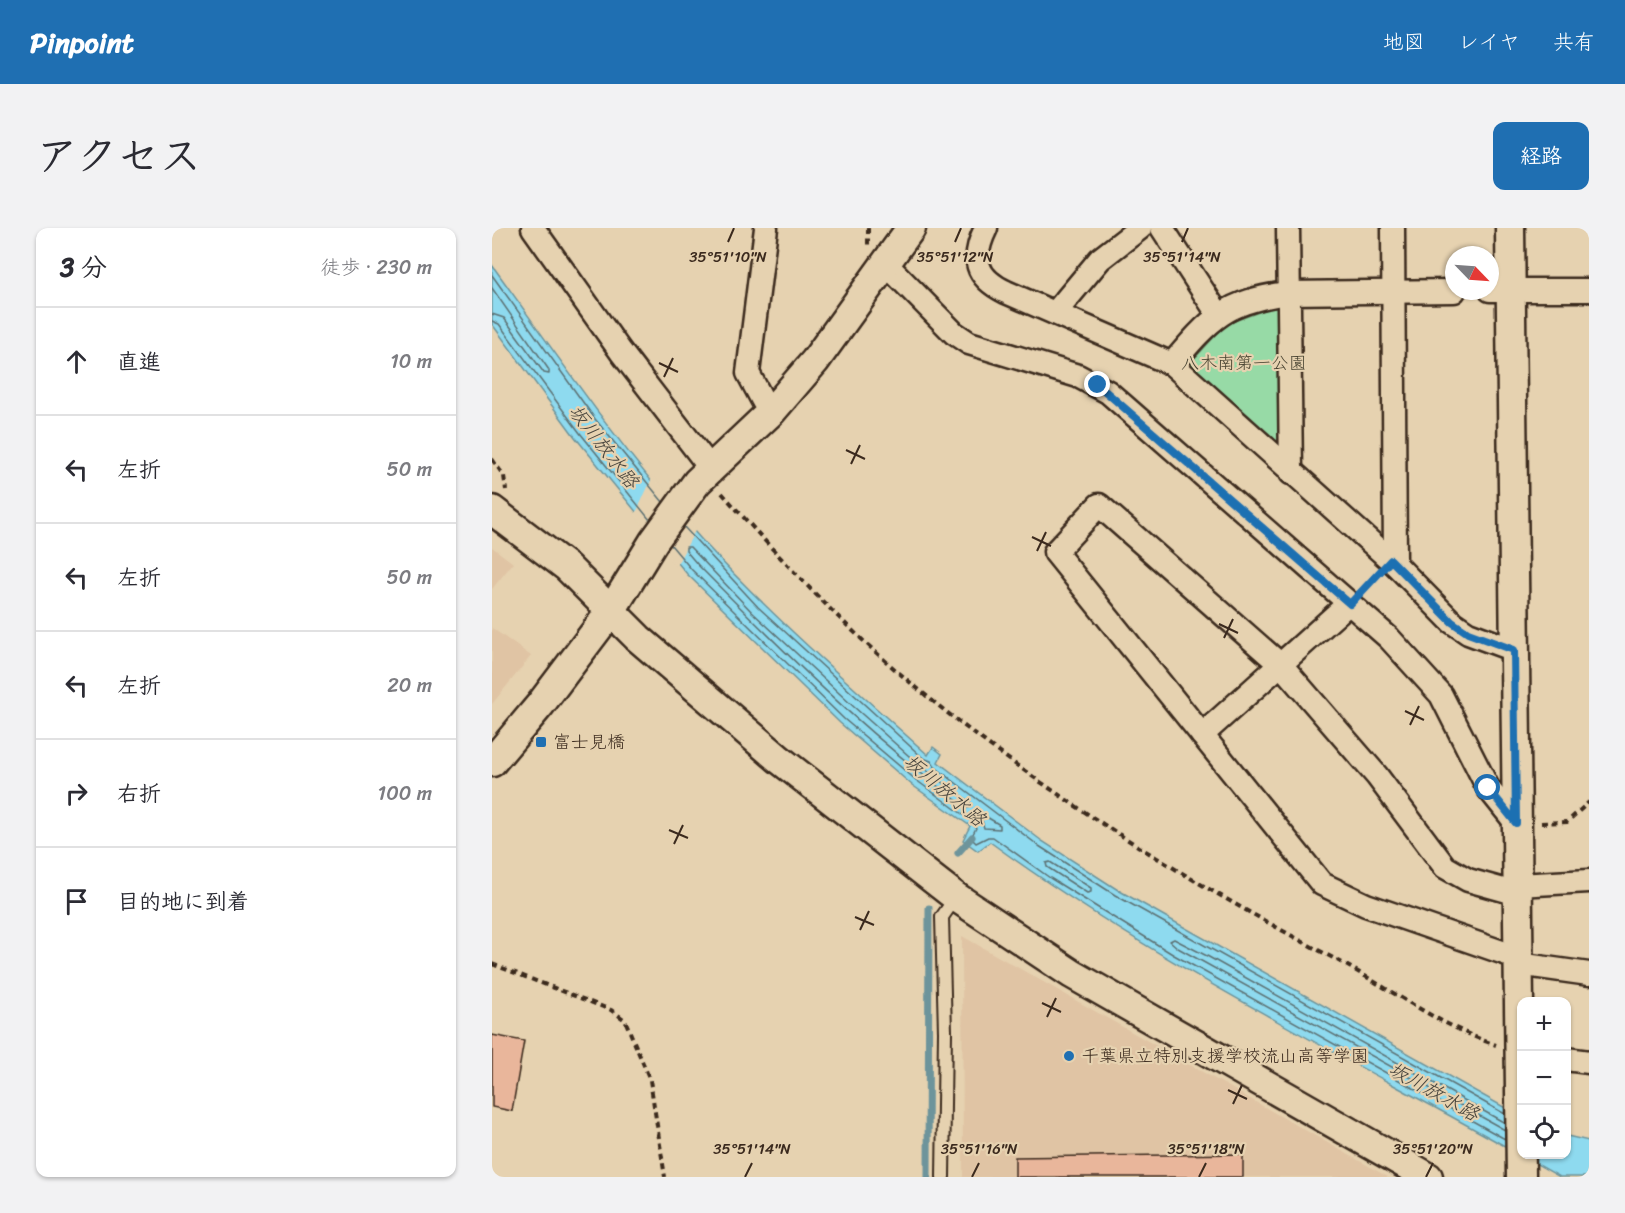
<!DOCTYPE html>
<html lang="ja">
<head>
<meta charset="utf-8">
<style>
  :root { --surface:#fff; --page:#f2f2f3; --text:#2b2b33; --muted:#7c7c81; --line:#e1e1e2; --accent:#1f6fb2 }
  body { margin:0; font-family:Sriracha,"Klee One",sans-serif; background:var(--page); color:var(--text) }
  .controls { position:absolute; right:18px; bottom:18px; display:grid; overflow:hidden; border-radius:12px; box-shadow:0 2px 4px #0004 }
  .controls button { width:54px; height:54px; display:grid; place-items:center; padding:0; border:0; border-bottom:2px solid var(--line); background:var(--surface); color:var(--text); font:30px sans-serif }
  .compass { position:absolute; left:953px; top:18px; width:54px; height:54px; border-radius:50%; background:var(--surface); box-shadow:0 2px 4px #0004; rotate:115deg }
  .stop { position:absolute; width:18px; height:18px; margin:-14px; border:4px solid #1f6fb2; border-radius:50%; background:#fff }
  .stop.end { background:#1f6fb2; border-color:#fff; box-shadow:0 2px 6px #0008 }
  .list { margin:0; padding:0; list-style:none }
  h2 { display:flex; justify-content:space-between; align-items:center; height:78px; margin:0; padding:0 24px; font-size:26px }
  h2 small { font-size:20px; font-weight:400; color:var(--muted) }
  .list li { display:grid; grid-template-columns:39px 1fr auto; gap:18px; align-items:center; box-sizing:border-box; height:108px; padding:0 24px; border-top:2px solid var(--line) }
  .list b { display:block; font-size:22px; white-space:nowrap }
  .list em { font-size:20px; font-style:normal; color:var(--muted) }
  .icon { flex:none; width:33px; height:33px; fill:none; stroke:currentColor; stroke-width:2; stroke-linecap:round; stroke-linejoin:round }
  .map { position:relative; flex:none; width:1097px; height:949px; overflow:hidden; border-radius:12px }
  header { display:flex; align-items:center; gap:36px; box-sizing:border-box; height:84px; padding:0 30px; background:var(--accent); color:#fff }
  header strong { font-size:28px }
  nav { display:flex; gap:33px; margin-inline-start:auto; font-size:21px }
  .intro { display:flex; align-items:center; justify-content:space-between; box-sizing:border-box; height:144px; padding:0 36px }
  h1 { margin:0; font-size:42px }
  .button { padding:15px 27px; border-radius:12px; background:var(--accent); color:#fff; font-size:21px; font-weight:700 }
  main { display:flex; gap:36px; padding:0 36px }
  aside { flex:1; background:var(--surface); border-radius:12px; box-shadow:0 2px 4px #0004 }
  .map>svg:first-child { display:block }
  .built { fill:#e0c4a4 }
  .green { fill:#97daa6; stroke:#698262; stroke-width:1.5 }
  .water { fill:#8edaef; stroke:#6d949b; stroke-width:1.5 }
  .pier { fill:#e6d2b0 }
  .lines { fill:none; stroke-linecap:round; stroke-linejoin:round }
  .shore { stroke:#5c7072; stroke-width:1.5 }
  .stream { stroke:#6d949b; stroke-width:7 }
  .building { fill:#e9b69b; stroke:#3b2a1e; stroke-width:1.5 }
  .service-casing { stroke:#3b2a1e; stroke-width:16 }
  .minor-casing { stroke:#3b2a1e; stroke-width:27 }
  .tertiary-casing { stroke:#3b2a1e; stroke-width:33 }
  .path { stroke:#3b2a1e; stroke-width:4; stroke-dasharray:6 4.5; stroke-linecap:butt }
  .service { stroke:#e6d2b0; stroke-width:12 }
  .minor { stroke:#e6d2b0; stroke-width:22 }
  .tertiary { stroke:#e6d2b0; stroke-width:28 }
  .route { stroke:#1f6fb2; stroke-width:8 }
  .ticks { fill:none; stroke:#3b2a1e; stroke-width:2 }
  .poi-dot { fill:#1f6fb2; stroke:#e6d2b0; stroke-width:2 }
  .labels { text-anchor:middle; stroke-width:4.5; stroke-linejoin:round; paint-order:stroke }
  .park-label { font-size:18px; fill:#494432; stroke:#e6d2b0 }
  .poi-label { font-size:18px; fill:#3b2a1e; stroke:#e6d2b0; text-anchor:start }
  .water-label { font-size:20px; font-style:italic; fill:#47443d; stroke:#e6d2b0 }
  .ticks-label { font-size:15px; text-anchor:middle; fill:#3b2a1e; stroke:#e6d2b0; stroke-width:4.5; stroke-linejoin:round; paint-order:stroke }
</style>
</head>
<body>
<header>
<strong>Pinpoint</strong>
<nav><a>地図</a><a>レイヤ</a><a>共有</a></nav>
</header>
<div class="intro"><h1>アクセス</h1><a class="button">経路</a></div>
<main>
<aside>
<h2>3 分<small>徒歩 · 230 m</small></h2>
<ul class="list">
<li><svg class="icon" aria-label="ahead" viewBox="0 0 24 24"><path d="M12 20V5M6 11l6-6 6 6"/></svg><div><b>直進</b></div><em>10 m</em></li>
<li><svg class="icon" aria-label="left" viewBox="0 0 24 24"><path d="M17 20v-9H6M10 6l-5 5 5 5"/></svg><div><b>左折</b></div><em>50 m</em></li>
<li><svg class="icon" aria-label="left" viewBox="0 0 24 24"><path d="M17 20v-9H6M10 6l-5 5 5 5"/></svg><div><b>左折</b></div><em>50 m</em></li>
<li><svg class="icon" aria-label="left" viewBox="0 0 24 24"><path d="M17 20v-9H6M10 6l-5 5 5 5"/></svg><div><b>左折</b></div><em>20 m</em></li>
<li><svg class="icon" aria-label="right" viewBox="0 0 24 24"><path d="M7 20v-9h11M14 6l5 5-5 5"/></svg><div><b>右折</b></div><em>100 m</em></li>
<li><svg class="icon" aria-label="arrive" viewBox="0 0 24 24"><path d="M6 21V4h12l-3 4 3 4H6"/></svg><div><b>目的地に到着</b></div></li>
</ul>
</aside>
<div class="map">
<svg width="1097" height="949" viewBox="0 0 1097 949">
  <rect width="100%" height="100%" fill="#e6d2b0"/>
  <filter id="ink" filterUnits="userSpaceOnUse"><feTurbulence type="fractalNoise" baseFrequency=".0167" numOctaves="2"/><feDisplacementMap in="SourceGraphic" scale="12" xChannelSelector="R" yChannelSelector="G"/><feConvolveMatrix kernelMatrix="1 2 1 2 8 2 1 2 1" color-interpolation-filters="sRGB"/></filter>
  <g filter="url(#ink)">
    <g class="built">
      <polygon points="0,319 21,335 0,361"/>
      <polygon points="0,400 39,428 0,476"/>
      <polygon points="470,708 896,949 471,949"/>
    </g>
    <polygon class="green" points="783,78 791,87 792,215 785,217 700,142 699,134 734,96"/>
    <path class="water" d="M0,37C67,130 132,226 209,311C279,388 359,457 436,527L441,519L450,526L446,534L550,613L626,662L1017,882L1030,926H1074L1075,908L1097,913V949H1068C877,840 676,744 498,614L486,623L471,612L478,598L420,557L348,495L195,346L83,209L0,96Z"/>
    <polygon class="pier" points="161,248 204,301 184,338 143,287"/>
    <g class="lines">
      <g class="shore">
        <polyline points="0,47 103,191 171,274"/>
        <polyline points="0,60 57,142 57,146 52,145 12,90 0,86"/>
        <polyline points="0,93 7,96 88,205 158,292"/>
        <polyline points="192,299 266,379 431,530 439,533 443,539 547,618 623,667 1013,886"/>
        <polyline points="179,317 200,342 352,491 424,552 481,594 484,600 479,610 484,615 496,609 501,609 558,650 682,727 1013,911"/>
        <path d="M194,319H198L260,384L362,479L426,536L479,575V579L475,580C376,509 291,423 206,337L194,323Z"/>
        <polygon points="488,585 508,597 508,601 492,600"/>
        <polygon points="558,634 599,660 599,664 595,665 555,639 554,635"/>
        <polyline points="1013,895 715,728 682,711 678,713 686,720 1013,902"/>
      </g>
      <g class="stream">
        <polyline points="466,625 480,609"/>
        <polyline points="436,949 437,680"/>
      </g>
    </g>
    <g class="building">
      <polygon points="0,807 32,813 20,883 0,879"/>
      <polygon points="751,926 751,949 523,949 523,929"/>
    </g>
    <g class="lines">
      <defs>
        <polyline id="service" points="451,949 453,804 450,689 464,669"/>
        <g id="minor">
          <polyline points="41,0 129,124 219,241"/>
          <polyline points="274,0 256,145 271,173 280,183"/>
          <path d="M494,0C479,31 483,49 514,64L680,136L903,336L960,394L976,405L1022,422"/>
          <polyline points="670,0 726,86"/>
          <polyline points="796,0 799,245"/>
          <polyline points="901,0 903,336"/>
          <polyline points="393,35 462,105 477,115 586,148 616,164 897,410 949,467 996,560 1024,595"/>
          <polyline points="998,62 1097,62"/>
          <polyline points="563,85 608,31 648,0"/>
          <path d="M680,136C719,90 734,73 796,65L962,63"/>
          <polyline points="710,507 857,375"/>
          <polyline points="1026,657 1097,653"/>
          <polyline points="1026,666 976,652 953,639 885,548 790,438 607,277 563,324 830,656 874,677 1027,730"/>
          <polyline points="1026,736 1097,746"/>
          <polyline points="1074,831 1097,834"/>
        </g>
        <g id="tertiary">
          <polyline points="1018,0 1029,949"/>
          <polyline points="0,282 75,339 146,410 287,531 464,669 580,746 936,949"/>
          <polyline points="0,534 48,477 119,383 162,313 205,254 280,183 323,133 419,0"/>
        </g>
      </defs>
      <use href="#service" class="service-casing"/>
      <use href="#minor" class="minor-casing"/>
      <use href="#tertiary" class="tertiary-casing"/>
      <g class="path">
        <polyline points="376,0 376,17"/>
        <polyline points="0,231 12,248 14,262"/>
        <path d="M230,265C283,325 337,383 398,437C532,554 687,648 843,731C897,760 946,797 1004,817"/>
        <polyline points="873,360 884,348"/>
        <polyline points="1049,595 1075,594 1097,574"/>
        <polyline points="0,736 119,782 133,792 158,852 173,949"/>
      </g>
      <use href="#service" class="service"/>
      <use href="#minor" class="minor"/>
      <use href="#tertiary" class="tertiary"/>
    </g>
  </g>
  <g class="lines" filter="url(#ink)">
    <polyline class="route" points="606,157 858,376 899,332 960,394 976,405 1022,422 1024,595 996,560"/>
  </g>
  <path class="ticks" d="M236,14L242,0M463,14L469,0M690,14L696,0M167,135L186,144M172,149L181,130M354,222L373,231M359,236L368,217M540,309L559,318M545,323L554,304M727,396L746,405M732,410L741,391M913,483L932,492M918,497L927,478M177,602L196,610M182,616L191,597M363,689L382,697M368,702L377,683M550,775L569,784M555,789L564,770M736,862L755,871M741,876L750,857M253,949L260,935M480,949L487,935M707,949L714,935M934,949L941,935"/>
  <g class="poi-dot">
    <rect x="43" y="508" width="12" height="12" rx="3"/>
    <circle cx="577" cy="828" r="6"/>
  </g>
  <g class="labels">
    <g class="park-label">
      <text x="752" y="141">八木南第一公園</text>
    </g>
    <g class="poi-label">
      <text x="61" y="520">富士見橋</text>
      <text x="589" y="834">千葉県立特別支援学校流山高等学園</text>
    </g>
    <g class="water-label">
      <text transform="translate(112 218) rotate(52)" y="7">坂川放水路</text>
      <text transform="translate(453 562) rotate(40)" y="7">坂川放水路</text>
      <text transform="translate(942 863) rotate(29)" y="7">坂川放水路</text>
    </g>
  </g>
  <g class="ticks-label">
    <text x="236" y="34">35°51'10"N</text>
    <text x="463" y="34">35°51'12"N</text>
    <text x="690" y="34">35°51'14"N</text>
    <text x="260" y="926">35°51'14"N</text>
    <text x="487" y="926">35°51'16"N</text>
    <text x="714" y="926">35°51'18"N</text>
    <text x="941" y="926">35°51'20"N</text>
  </g>
</svg>
<div class="controls">
<button>+</button>
<button>−</button>
<button><svg class="icon" aria-label="locate" viewBox="0 0 24 24"><circle cx="12" cy="12" r="6"/><path d="M12 2v4M12 18v4M2 12h4M18 12h4"/></svg></button>
</div>
<svg class="compass" viewBox="-18 -18 36 36"><path d="M0-13l5 13h-10z" fill="#e53935"/><path d="M0 13l5-13h-10z" fill="#7c7c81"/></svg>
<div class="stop" style="left:996px;top:560px"></div>
<div class="stop end" style="left:606px;top:157px"></div>
</div>
</main>
</body>
</html>
